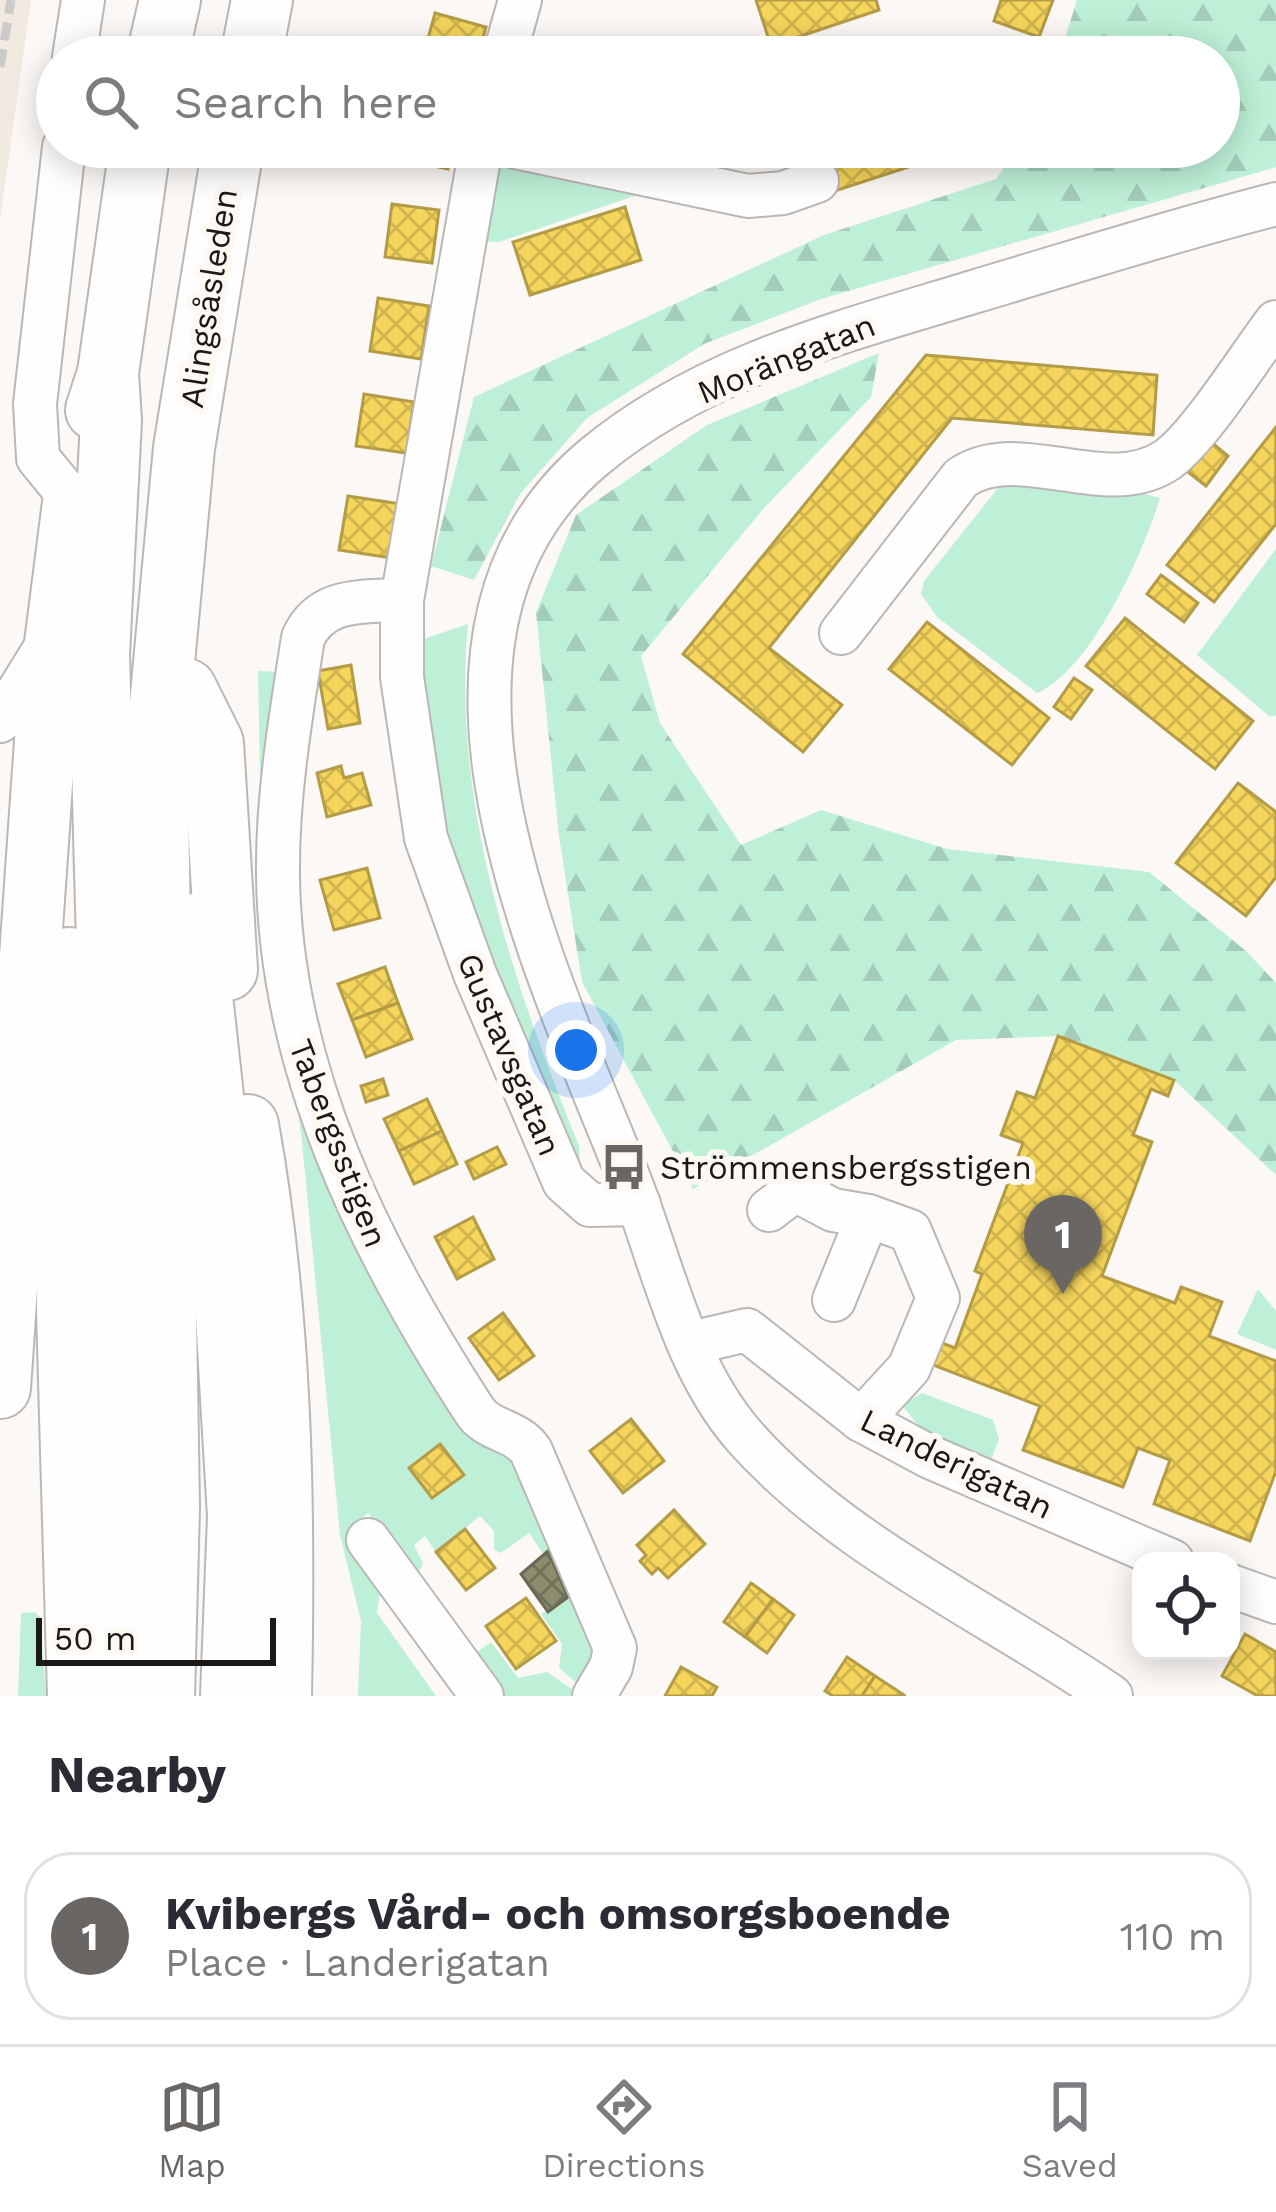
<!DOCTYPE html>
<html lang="en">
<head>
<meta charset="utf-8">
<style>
  :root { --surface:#fff; --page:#f7f7f7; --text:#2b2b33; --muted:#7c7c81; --line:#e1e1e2; --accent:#696664 }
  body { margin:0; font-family:"Work Sans",sans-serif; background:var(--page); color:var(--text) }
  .controls { position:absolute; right:36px; bottom:36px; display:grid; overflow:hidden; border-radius:24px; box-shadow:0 6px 30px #0003 }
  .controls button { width:108px; height:108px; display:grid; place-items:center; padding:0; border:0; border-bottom:3px solid var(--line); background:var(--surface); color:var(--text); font:60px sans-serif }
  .scale { position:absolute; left:36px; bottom:30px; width:240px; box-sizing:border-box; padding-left:12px; border:6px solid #1b1816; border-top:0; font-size:33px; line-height:42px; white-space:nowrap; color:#1b1816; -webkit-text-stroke:9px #fef8f2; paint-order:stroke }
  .you { position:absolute; left:576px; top:1050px; width:42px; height:42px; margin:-30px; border:9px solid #fff; border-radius:50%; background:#1a73e8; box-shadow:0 0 0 18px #1a73e833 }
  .badge { display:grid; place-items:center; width:78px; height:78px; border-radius:50%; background:var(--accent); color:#fff; font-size:39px; font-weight:700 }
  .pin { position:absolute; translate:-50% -99px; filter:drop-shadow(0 3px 6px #0008) }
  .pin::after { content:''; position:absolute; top:63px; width:42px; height:36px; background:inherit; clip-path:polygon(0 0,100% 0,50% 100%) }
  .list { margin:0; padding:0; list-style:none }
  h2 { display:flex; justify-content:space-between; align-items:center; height:156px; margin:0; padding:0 48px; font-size:51px }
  h2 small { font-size:39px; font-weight:400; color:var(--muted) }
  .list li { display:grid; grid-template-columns:78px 1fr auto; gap:36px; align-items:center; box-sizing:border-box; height:168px; margin:0 24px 24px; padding:0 24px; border:3px solid var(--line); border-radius:48px }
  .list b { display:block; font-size:45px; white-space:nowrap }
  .list p { margin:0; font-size:39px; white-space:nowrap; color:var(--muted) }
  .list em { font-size:39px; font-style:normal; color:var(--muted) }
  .icon { flex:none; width:66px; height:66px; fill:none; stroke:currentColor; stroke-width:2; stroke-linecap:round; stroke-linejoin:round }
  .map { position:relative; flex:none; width:1276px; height:1696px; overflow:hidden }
  .search { position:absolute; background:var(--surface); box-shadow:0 6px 30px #0003; left:36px; right:36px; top:36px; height:132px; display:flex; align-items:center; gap:30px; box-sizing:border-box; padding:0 42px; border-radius:66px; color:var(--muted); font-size:45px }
  .sheet { height:348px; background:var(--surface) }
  nav { display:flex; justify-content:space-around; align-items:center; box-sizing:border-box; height:168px; border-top:3px solid var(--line); background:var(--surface); font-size:33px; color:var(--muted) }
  nav a { display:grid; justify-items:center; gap:6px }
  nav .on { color:var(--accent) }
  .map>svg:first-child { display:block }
  .built { fill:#f2e9e1 }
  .green { fill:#bef0d7 }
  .forest { fill:url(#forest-firs) }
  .homes { fill:url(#homes-cross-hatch); stroke:#b49c47; stroke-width:3 }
  .industry { fill:url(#industry-cross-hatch); stroke:#6a6954; stroke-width:3 }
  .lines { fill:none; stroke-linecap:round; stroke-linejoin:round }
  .minor-casing { stroke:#bab7b4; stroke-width:46 }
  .highway-casing { stroke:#bab7b4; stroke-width:64 }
  .minor { stroke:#fefefe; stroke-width:42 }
  .highway { stroke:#fefefe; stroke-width:60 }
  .rail { stroke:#cccbca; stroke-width:9; stroke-dasharray:18 9; stroke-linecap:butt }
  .labels { text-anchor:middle; stroke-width:12; stroke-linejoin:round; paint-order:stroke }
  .street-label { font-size:33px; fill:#1b1816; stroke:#fef8f2 }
  .poi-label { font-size:33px; fill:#1b1816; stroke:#fef8f2; text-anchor:start }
</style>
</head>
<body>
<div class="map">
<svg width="1276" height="1696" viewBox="0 0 1276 1696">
  <defs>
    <pattern id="forest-firs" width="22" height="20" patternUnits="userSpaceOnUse" patternTransform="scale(3)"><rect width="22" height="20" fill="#bef0d7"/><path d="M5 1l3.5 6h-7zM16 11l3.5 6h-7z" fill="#a3cdb8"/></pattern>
    <pattern id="homes-cross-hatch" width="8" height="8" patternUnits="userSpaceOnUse" patternTransform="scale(3)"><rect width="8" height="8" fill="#f6d55c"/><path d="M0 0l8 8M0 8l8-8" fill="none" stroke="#d2b64f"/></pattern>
    <pattern id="industry-cross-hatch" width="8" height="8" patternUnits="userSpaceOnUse" patternTransform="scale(3)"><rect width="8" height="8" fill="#8c8c6e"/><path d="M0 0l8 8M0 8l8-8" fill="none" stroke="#727159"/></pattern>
  </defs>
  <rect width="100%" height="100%" fill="#fbf8f5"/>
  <polygon class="built" points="0,0 31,0 0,219"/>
  <g class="green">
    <polygon points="517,160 658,188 499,242 474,241 499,163"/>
    <path d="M1002,483L1132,490L1160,498C1143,553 1092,669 1037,693L937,617L921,594L924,581Z"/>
    <polygon points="1276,549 1276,715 1270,717 1197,655"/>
    <path d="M468,624C451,802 513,983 579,1146L581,1172L450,863L423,725L421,640Z"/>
    <polygon points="258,671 291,672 303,1120 312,1147 324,1151 520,1455 598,1628 587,1692 559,1668 562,1644 541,1614 567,1597 549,1552 544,1555 529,1533 501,1553 494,1550 494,1531 480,1516 436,1552 425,1536 414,1545 423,1563 417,1577 368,1513 348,1531 381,1585 377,1613 436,1696 358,1696 361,1621 340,1535 302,1142 261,819"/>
    <polygon points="1258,1289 1276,1311 1276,1350 1237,1334"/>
    <polygon points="922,1393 993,1420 999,1439 991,1460 986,1463 923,1432 902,1405"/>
    <polygon points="35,1612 40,1617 46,1696 18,1696 21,1613"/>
    <polygon points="491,1642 518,1678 547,1672 582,1696 504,1696 473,1655"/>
  </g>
  <g class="forest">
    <polygon points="1077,0 1276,0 1276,167 821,299 704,344 587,418 520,494 474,580 431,566 474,397 824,235 996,179 1019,147 1219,147 1219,57 1059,57"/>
    <polygon points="879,353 871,397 765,507 641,656 660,723 741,845 821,810 947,849 1149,872 1246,951 1276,983 1276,1175 1174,1080 1058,1036 956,1040 693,1189 582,982 559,836 536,612 576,515 707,425"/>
  </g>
  <g class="homes">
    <polygon points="756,0 876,0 879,10 771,46"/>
    <polygon points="1001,0 1053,0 1039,37 994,21"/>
    <polygon points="435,13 486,27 478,57 423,57"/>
    <polygon points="403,147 453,147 448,169 400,159"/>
    <polygon points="806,147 926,147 930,160 822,195"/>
    <polygon points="392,204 439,210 432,263 385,257"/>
    <polygon points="625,207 641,260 530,295 513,242"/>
    <polygon points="378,298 429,306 421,359 370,351"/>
    <polygon points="926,355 1157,375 1153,435 952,418 769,648 842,705 803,752 683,654"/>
    <polygon points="364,394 414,402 406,453 356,446"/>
    <polygon points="1276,427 1276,524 1214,602 1167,565"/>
    <polygon points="1211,442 1228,456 1206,486 1188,472"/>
    <polygon points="348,496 401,504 392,558 339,550"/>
    <polygon points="1161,575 1198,603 1184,622 1147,594"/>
    <polygon points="1125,618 1253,721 1215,769 1086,666"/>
    <polygon points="927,622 1049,718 1012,765 889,669"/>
    <polygon points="351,665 360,723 328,729 318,671"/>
    <polygon points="1074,678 1092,690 1071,719 1054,707"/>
    <polygon points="341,766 344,778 362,773 371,805 327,817 317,773"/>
    <polygon points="1238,783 1276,812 1276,877 1246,916 1176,863"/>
    <polygon points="367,868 380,918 334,930 320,880"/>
    <polygon points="385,967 398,1003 352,1020 338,984"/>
    <polygon points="398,1003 412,1039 366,1057 352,1020"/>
    <polygon points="1058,1036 1174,1080 1168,1096 1151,1089 1133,1135 1152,1142 1102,1276 1175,1303 1181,1287 1222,1302 1209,1336 1276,1361 1276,1471 1250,1541 1154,1504 1170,1460 1138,1448 1123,1487 1023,1450 1040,1406 933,1365 942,1343 955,1348 982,1274 975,1271 1023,1143 1001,1135 1017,1092 1035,1098"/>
    <polygon points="383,1079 388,1095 366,1102 361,1086"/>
    <polygon points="427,1099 442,1131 399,1151 384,1119"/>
    <polygon points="442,1131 457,1164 414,1184 399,1151"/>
    <polygon points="497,1147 506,1164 474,1179 466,1162"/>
    <polygon points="473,1217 494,1259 457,1279 435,1237"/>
    <polygon points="503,1313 534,1356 499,1380 469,1338"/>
    <polygon points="631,1419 664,1461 623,1493 590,1451"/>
    <polygon points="440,1444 464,1475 432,1498 409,1468"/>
    <polygon points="674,1510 705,1544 668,1578 658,1568 652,1574 640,1561 646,1555 637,1545"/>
    <polygon points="465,1529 495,1568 466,1590 436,1552"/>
    <polygon points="751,1583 773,1599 745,1637 724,1622"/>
    <polygon points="526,1598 556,1641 516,1669 486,1626"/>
    <polygon points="773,1599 794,1615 767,1653 745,1637"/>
    <polygon points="1245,1634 1276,1652 1276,1696 1258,1696 1222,1676"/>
    <polygon points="847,1657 875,1676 862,1696 833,1696 825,1691"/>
    <polygon points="681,1667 717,1687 712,1696 665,1696"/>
    <polygon points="875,1676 904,1695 903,1696 862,1696"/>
  </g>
  <polygon class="industry" points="548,1551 568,1597 548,1612 521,1574"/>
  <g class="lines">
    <defs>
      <g id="minor">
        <polyline points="74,57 83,0"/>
        <polyline points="504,57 520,0"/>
        <polyline points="64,147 35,404 38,458 73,501"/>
        <polyline points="481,147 402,600 402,677 426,838 475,974 564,1182 590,1205 639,1204"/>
        <polyline points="515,147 748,196 783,193 817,181"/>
        <path d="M402,600C363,602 321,597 303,638C291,715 277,796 278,875C280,1070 370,1250 474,1410C488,1432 516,1429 531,1451L615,1648L611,1667L594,1696"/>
        <path d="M841,633L961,478C1020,438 1106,501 1167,460C1199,438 1250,356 1276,322"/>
        <polyline points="0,721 50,640"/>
        <polyline points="769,1210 795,1190 833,1210 868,1216"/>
        <polyline points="834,1300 868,1216 910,1231 938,1298 909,1368 861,1420"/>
        <polyline points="691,1343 747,1330 861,1420 930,1457 1172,1561"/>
        <polyline points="368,1540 482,1696"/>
        <polyline points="1231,1586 1276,1602"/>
        <path d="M1111,1696C991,1613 842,1547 744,1436C683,1366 663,1266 630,1181C549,975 379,637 594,457C702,367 842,332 973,292C1074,262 1174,230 1276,204"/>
      </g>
      <g id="highway">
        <polyline points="157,57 170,0"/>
        <polyline points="251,57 262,0"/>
        <polyline points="108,373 111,421 99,654 123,1517 120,1696"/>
        <polyline points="96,410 108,373 140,147"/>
        <polyline points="186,689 213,743 227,970"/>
        <polyline points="194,924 213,1096 238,1516 231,1696"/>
        <polyline points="69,958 67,1311 78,1696"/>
        <path d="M248,1125C282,1314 285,1504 281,1696"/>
        <polyline points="0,1388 48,698 73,503"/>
        <polyline points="164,1696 169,1508 157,738 184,448 233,147"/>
      </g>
    </defs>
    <use href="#minor" class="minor-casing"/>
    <use href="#highway" class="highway-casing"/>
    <use href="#minor" class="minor"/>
    <use href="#highway" class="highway"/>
    <polyline class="rail" points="0,67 11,0"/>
  </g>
  <defs>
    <symbol id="bus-bare" viewBox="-9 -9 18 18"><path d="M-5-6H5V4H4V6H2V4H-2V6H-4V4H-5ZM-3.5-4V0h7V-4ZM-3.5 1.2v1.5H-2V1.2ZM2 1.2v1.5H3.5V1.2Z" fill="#696664" stroke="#fef8f2" stroke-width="2.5" paint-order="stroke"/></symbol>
  </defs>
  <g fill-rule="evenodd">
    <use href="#bus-bare" x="591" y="1134" width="66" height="66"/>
  </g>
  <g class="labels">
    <g class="street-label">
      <text transform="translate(208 298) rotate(-81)" y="12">Alingsåsleden</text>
      <text transform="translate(786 358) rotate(-22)" y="12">Morängatan</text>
      <text transform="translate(510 1054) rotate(67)" y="12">Gustavsgatan</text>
      <text transform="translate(339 1143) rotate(69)" y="12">Tabergsstigen</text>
      <text transform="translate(957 1463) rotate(26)" y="12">Landerigatan</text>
    </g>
    <g class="poi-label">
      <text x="660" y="1179">Strömmensbergsstigen</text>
    </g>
  </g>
</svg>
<div class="controls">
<button><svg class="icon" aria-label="locate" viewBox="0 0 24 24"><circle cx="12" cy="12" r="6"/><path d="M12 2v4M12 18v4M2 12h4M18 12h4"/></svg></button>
</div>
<div class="scale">50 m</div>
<div class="you"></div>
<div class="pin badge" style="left:1063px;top:1294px">1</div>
<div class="search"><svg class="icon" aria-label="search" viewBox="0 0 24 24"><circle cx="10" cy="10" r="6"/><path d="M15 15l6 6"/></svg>Search here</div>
</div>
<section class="sheet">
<h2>Nearby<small></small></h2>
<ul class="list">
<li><span class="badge">1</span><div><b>Kvibergs Vård- och omsorgsboende</b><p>Place · Landerigatan</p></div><em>110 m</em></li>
</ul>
</section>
<nav>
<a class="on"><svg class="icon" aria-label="map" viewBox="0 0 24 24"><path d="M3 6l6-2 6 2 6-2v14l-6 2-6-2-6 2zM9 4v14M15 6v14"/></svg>Map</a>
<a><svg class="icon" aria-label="directions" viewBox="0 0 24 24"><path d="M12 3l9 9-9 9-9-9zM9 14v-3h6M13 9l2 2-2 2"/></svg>Directions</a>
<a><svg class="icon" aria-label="saved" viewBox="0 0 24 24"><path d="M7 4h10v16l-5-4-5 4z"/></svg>Saved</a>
</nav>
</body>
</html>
